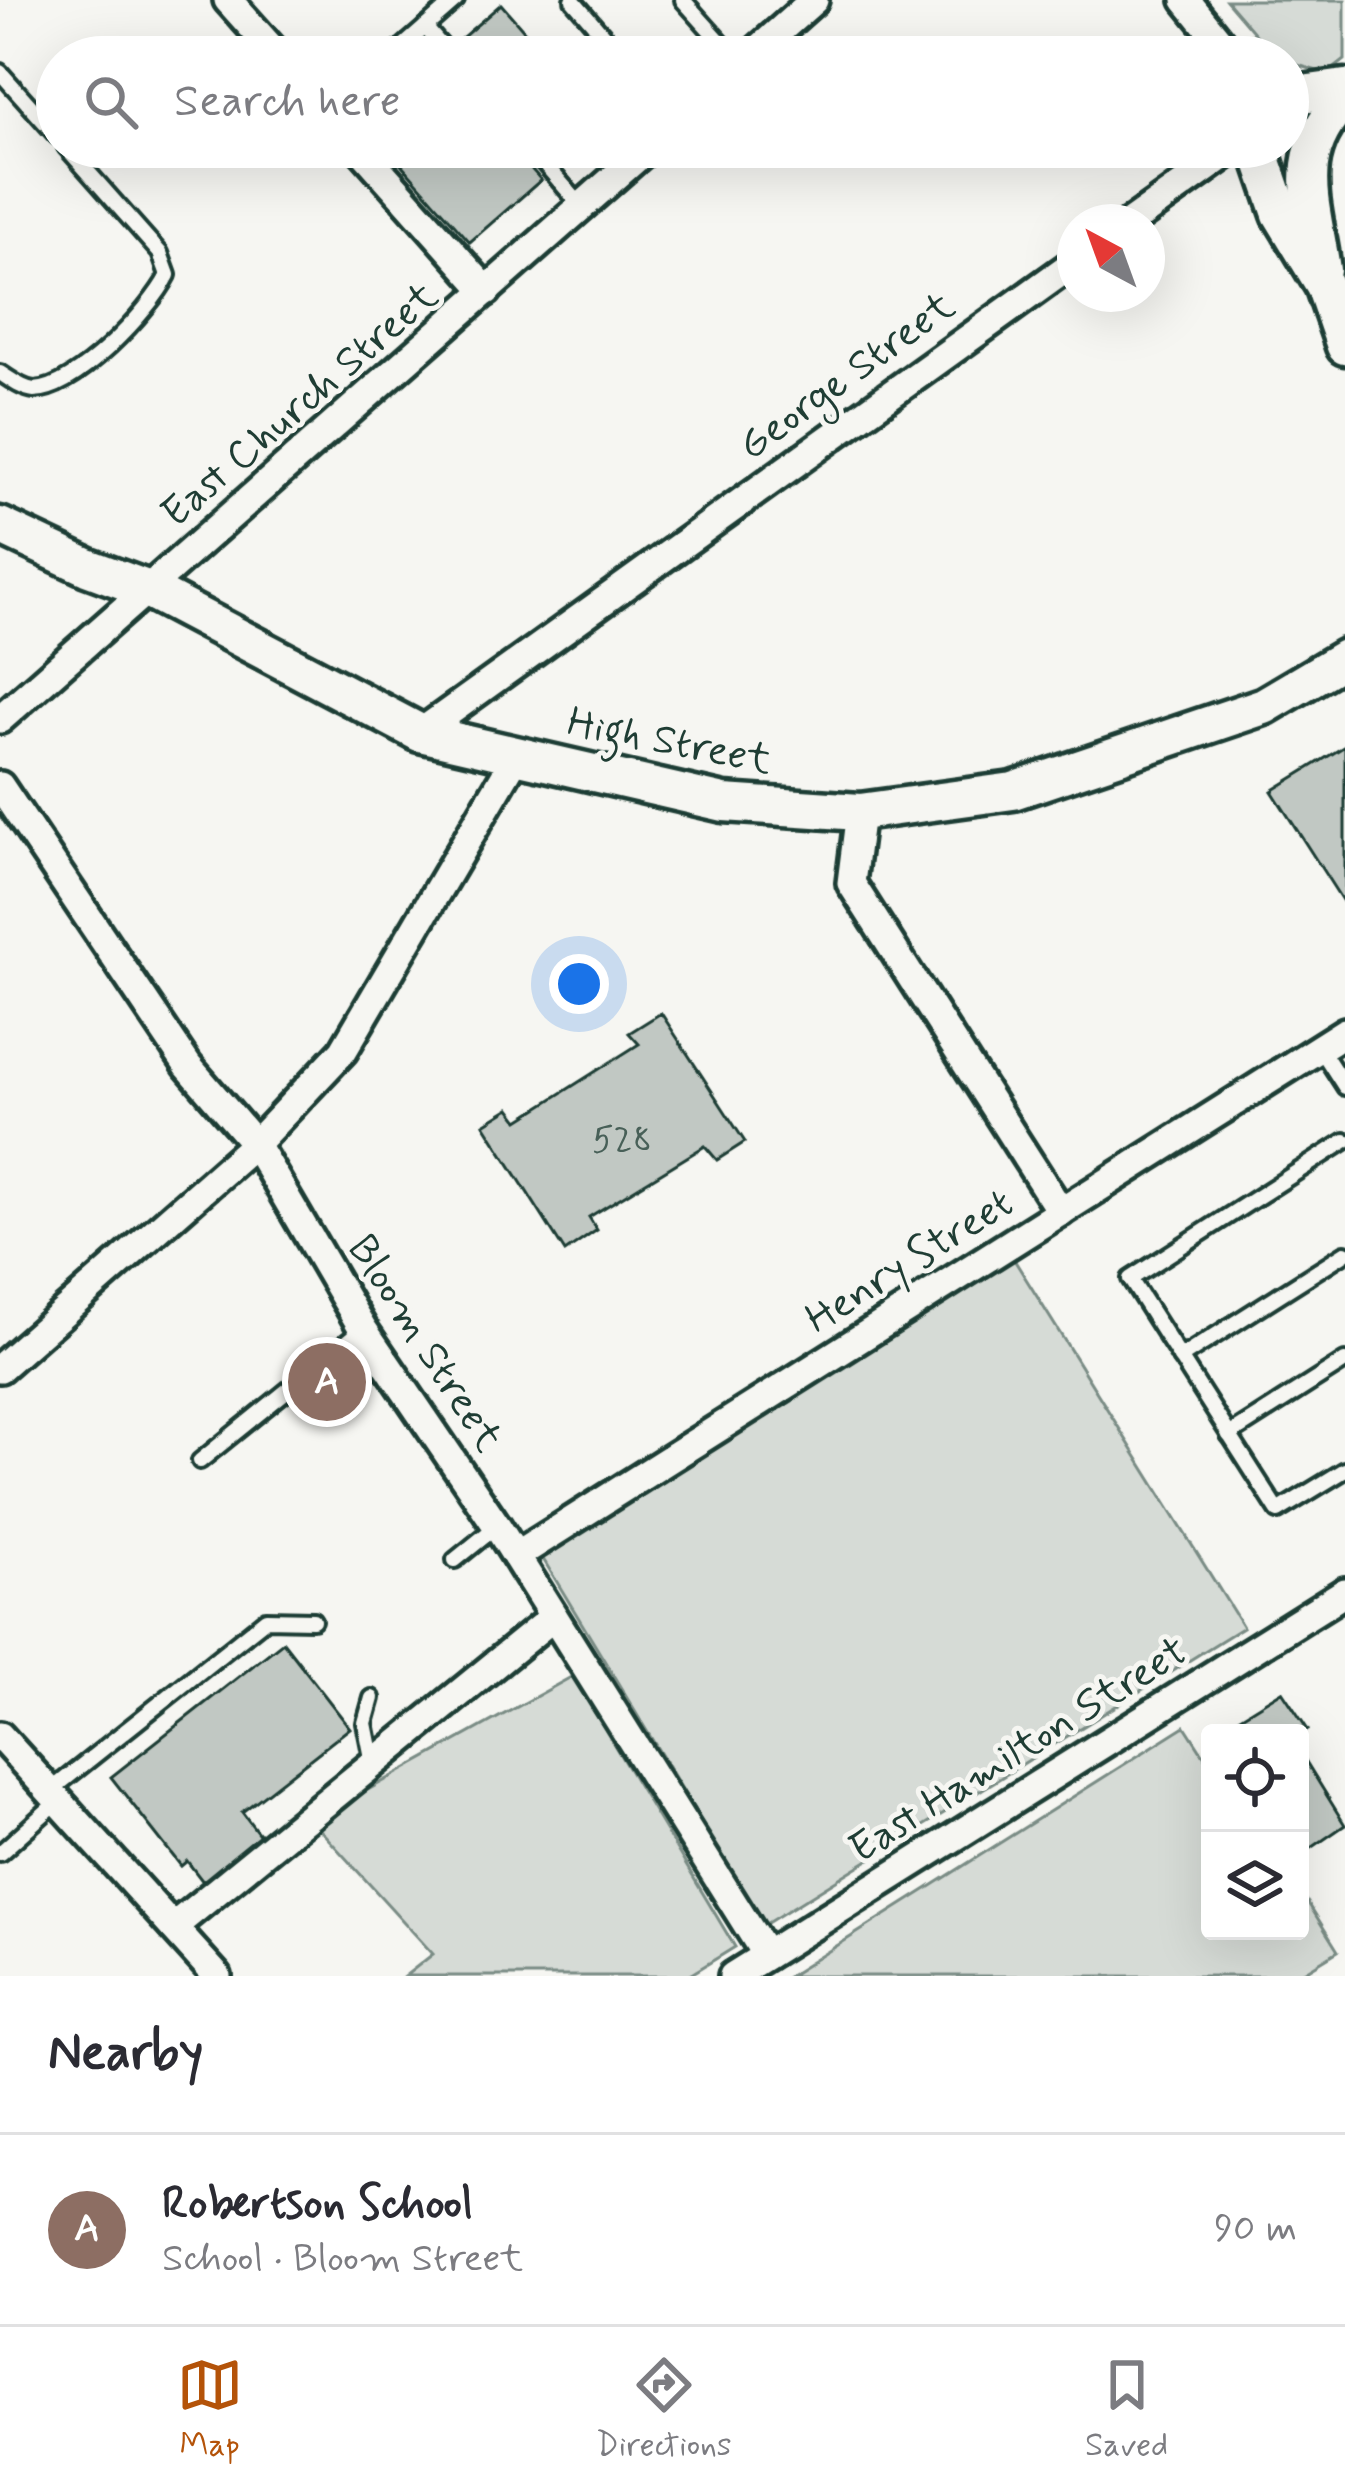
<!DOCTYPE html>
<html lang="en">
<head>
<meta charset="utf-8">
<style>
  :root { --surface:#fff; --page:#f2f2f3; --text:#2b2b33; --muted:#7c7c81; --line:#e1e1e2; --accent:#b45309 }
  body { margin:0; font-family:Mynerve,sans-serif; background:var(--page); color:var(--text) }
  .controls { position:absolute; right:36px; bottom:36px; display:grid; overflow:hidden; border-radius:12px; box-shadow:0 12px 48px #0002 }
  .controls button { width:108px; height:108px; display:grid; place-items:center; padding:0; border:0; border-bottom:3px solid var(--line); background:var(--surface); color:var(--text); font:60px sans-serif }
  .compass { position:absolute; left:1057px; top:204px; width:108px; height:108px; border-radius:50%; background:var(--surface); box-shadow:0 12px 48px #0002; rotate:319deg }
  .you { position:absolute; left:579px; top:984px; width:42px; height:42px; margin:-30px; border:9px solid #fff; border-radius:50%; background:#1a73e8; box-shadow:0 0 0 18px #1a73e833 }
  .badge { display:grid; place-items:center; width:78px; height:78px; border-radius:50%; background:var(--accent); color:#fff; font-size:39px; font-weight:700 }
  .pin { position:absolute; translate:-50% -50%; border:6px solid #fff; box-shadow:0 3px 12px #0006 }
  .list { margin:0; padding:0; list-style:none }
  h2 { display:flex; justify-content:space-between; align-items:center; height:156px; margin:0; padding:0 48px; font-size:51px }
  h2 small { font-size:39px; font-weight:400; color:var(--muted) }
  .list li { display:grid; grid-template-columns:78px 1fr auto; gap:36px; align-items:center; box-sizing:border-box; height:192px; padding:0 48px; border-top:3px solid var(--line) }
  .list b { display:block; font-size:45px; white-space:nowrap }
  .list p { margin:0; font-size:39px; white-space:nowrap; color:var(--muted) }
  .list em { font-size:39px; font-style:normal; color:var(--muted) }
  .icon { flex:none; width:66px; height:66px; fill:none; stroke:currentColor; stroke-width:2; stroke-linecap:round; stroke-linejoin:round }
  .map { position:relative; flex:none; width:1345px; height:1976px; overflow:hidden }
  .search { position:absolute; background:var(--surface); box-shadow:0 12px 48px #0002; left:36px; right:36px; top:36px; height:132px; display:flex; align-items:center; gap:30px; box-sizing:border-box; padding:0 42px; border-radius:66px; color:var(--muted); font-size:45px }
  .sheet { height:348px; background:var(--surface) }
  nav { display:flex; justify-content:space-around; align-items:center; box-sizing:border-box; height:168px; border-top:3px solid var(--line); background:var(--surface); font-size:33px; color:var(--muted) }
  nav a { display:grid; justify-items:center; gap:6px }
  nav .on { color:var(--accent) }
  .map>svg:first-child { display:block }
  .green { fill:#d6dbd6; stroke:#7a8c85; stroke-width:3 }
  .building { fill:#c1c8c3; stroke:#1f3d34; stroke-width:3 }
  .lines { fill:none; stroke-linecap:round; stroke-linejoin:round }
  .service-casing { stroke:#1f3d34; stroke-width:22 }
  .minor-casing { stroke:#1f3d34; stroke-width:36 }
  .tertiary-casing { stroke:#1f3d34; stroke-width:45 }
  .service { stroke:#f6f6f2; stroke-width:14 }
  .minor { stroke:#f6f6f2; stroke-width:27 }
  .tertiary { stroke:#f6f6f2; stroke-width:36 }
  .labels { text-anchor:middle; stroke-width:10; stroke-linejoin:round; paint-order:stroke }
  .number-label { font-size:36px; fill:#486058 }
  .street-label { font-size:42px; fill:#1f3d34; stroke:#f6f6f2 }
</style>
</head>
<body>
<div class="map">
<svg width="1345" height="1976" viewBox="0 0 1345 1976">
  <rect width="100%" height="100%" fill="#f6f6f2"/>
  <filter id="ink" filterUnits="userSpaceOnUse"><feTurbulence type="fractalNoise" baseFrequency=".00833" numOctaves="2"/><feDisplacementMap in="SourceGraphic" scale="24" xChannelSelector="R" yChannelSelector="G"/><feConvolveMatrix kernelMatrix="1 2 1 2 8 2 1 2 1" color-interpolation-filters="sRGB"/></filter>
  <g filter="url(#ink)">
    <g class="green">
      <polygon points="1226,0 1345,0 1345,60 1327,74 1288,62 1288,57 1275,57"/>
      <polygon points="1013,1258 1243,1627 764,1925 540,1554"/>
      <polygon points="573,1676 735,1947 688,1976 405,1976 433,1954 312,1821"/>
      <polygon points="1185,1726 1210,1765 1210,1931 1300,1931 1300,1890 1338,1951 1297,1976 789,1976"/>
    </g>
    <g class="building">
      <polygon points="501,4 547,57 468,57 456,43"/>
      <polygon points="386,147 512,147 541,180 470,242"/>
      <polygon points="1345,746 1345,905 1272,791"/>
      <polygon points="661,1013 745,1142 717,1160 705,1146 589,1217 597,1230 565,1252 484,1124 510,1108 519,1120 639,1044 629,1033"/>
      <polygon points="283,1642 350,1728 242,1812 265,1842 207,1887 187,1861 181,1866 111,1777"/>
      <polygon points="1282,1691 1308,1730 1300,1735 1214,1733"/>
      <polygon points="1300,1752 1345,1825 1300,1856"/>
    </g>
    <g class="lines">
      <defs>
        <g id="service">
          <polyline points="573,0 622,57"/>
          <polyline points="683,0 734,57"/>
          <polyline points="425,27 451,57"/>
          <polyline points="391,57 456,0"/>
          <polyline points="0,72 57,136"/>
          <polyline points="530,147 582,207"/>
          <path d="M0,373C10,379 22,389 34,390C75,390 150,311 168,275L160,253L66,147"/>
          <polyline points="1320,1048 1345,1087"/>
          <polyline points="1345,1141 1130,1279 1278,1511 1345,1470"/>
          <polyline points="1180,1358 1345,1253"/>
          <polyline points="1229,1435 1345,1361"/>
          <polyline points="200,1461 363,1329"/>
          <polyline points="455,1560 497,1526"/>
          <polyline points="372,1698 365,1723 373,1763"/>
          <polyline points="50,1791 266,1619 313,1620"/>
          <polyline points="0,1853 58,1801"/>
        </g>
        <g id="minor">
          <polyline points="228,0 279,57"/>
          <polyline points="1186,0 1232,57"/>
          <polyline points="750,57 814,0"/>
          <polyline points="359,147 487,291"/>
          <polyline points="1131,222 1236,147"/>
          <polyline points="0,719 649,147"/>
          <polyline points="420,733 1075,262"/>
          <polyline points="0,786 188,1066 255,1144 363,1329 497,1526 766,1955"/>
          <polyline points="860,812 851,883 1061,1212"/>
          <polyline points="0,1368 255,1144 343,1051 517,755"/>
          <polyline points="516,1556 1345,1032"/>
          <polyline points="0,1736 217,1976"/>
          <polyline points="173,1927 552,1618"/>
          <polyline points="733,1976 1345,1592"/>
        </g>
        <g id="tertiary">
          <polyline points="1288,96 1345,88"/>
          <polyline points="1258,147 1281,214 1324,285 1345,346"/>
          <path d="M1322,270C1312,200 1290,155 1345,99"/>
          <polyline points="0,526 87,567 149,590 420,733 724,803 860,812 1013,791 1264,706 1345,658"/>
        </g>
      </defs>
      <use href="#service" class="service-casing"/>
      <use href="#minor" class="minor-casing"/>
      <use href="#tertiary" class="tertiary-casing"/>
      <use href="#service" class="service"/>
      <use href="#minor" class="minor"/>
      <use href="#tertiary" class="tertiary"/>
    </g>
  </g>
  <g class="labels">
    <g class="number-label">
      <text x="622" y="1151">528</text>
    </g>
    <g class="street-label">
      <text transform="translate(845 374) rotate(-36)" y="15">George Street</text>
      <text transform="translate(298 403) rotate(-41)" y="15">East Church Street</text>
      <text transform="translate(670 739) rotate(11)" y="15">High Street</text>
      <text transform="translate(908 1259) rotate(-32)" y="15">Henry Street</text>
      <text transform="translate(427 1342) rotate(57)" y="15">Bloom Street</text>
      <text transform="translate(1017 1748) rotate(-32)" y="15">East Hamilton Street</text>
    </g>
  </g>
</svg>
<div class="controls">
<button><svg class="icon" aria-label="locate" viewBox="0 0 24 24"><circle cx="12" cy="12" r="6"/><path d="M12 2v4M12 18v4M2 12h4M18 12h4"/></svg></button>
<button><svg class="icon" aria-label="layers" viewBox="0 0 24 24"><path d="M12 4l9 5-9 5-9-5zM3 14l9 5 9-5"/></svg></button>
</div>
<svg class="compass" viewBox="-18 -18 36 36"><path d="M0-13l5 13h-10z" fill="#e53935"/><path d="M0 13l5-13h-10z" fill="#7c7c81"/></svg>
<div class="you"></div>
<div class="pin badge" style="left:327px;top:1382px;background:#8d6e63">A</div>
<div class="search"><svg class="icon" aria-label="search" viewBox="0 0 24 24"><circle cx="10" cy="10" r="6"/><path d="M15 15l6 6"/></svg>Search here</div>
</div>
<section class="sheet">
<h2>Nearby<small></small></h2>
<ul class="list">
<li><span class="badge" style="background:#8d6e63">A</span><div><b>Robertson School</b><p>School · Bloom Street</p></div><em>90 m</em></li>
</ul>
</section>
<nav>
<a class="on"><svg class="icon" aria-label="map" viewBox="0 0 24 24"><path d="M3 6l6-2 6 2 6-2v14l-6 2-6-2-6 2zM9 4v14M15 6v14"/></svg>Map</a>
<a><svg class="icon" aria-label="directions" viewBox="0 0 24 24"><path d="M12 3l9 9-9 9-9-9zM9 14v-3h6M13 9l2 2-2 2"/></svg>Directions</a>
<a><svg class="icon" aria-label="saved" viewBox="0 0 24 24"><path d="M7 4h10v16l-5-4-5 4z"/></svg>Saved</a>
</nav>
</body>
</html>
